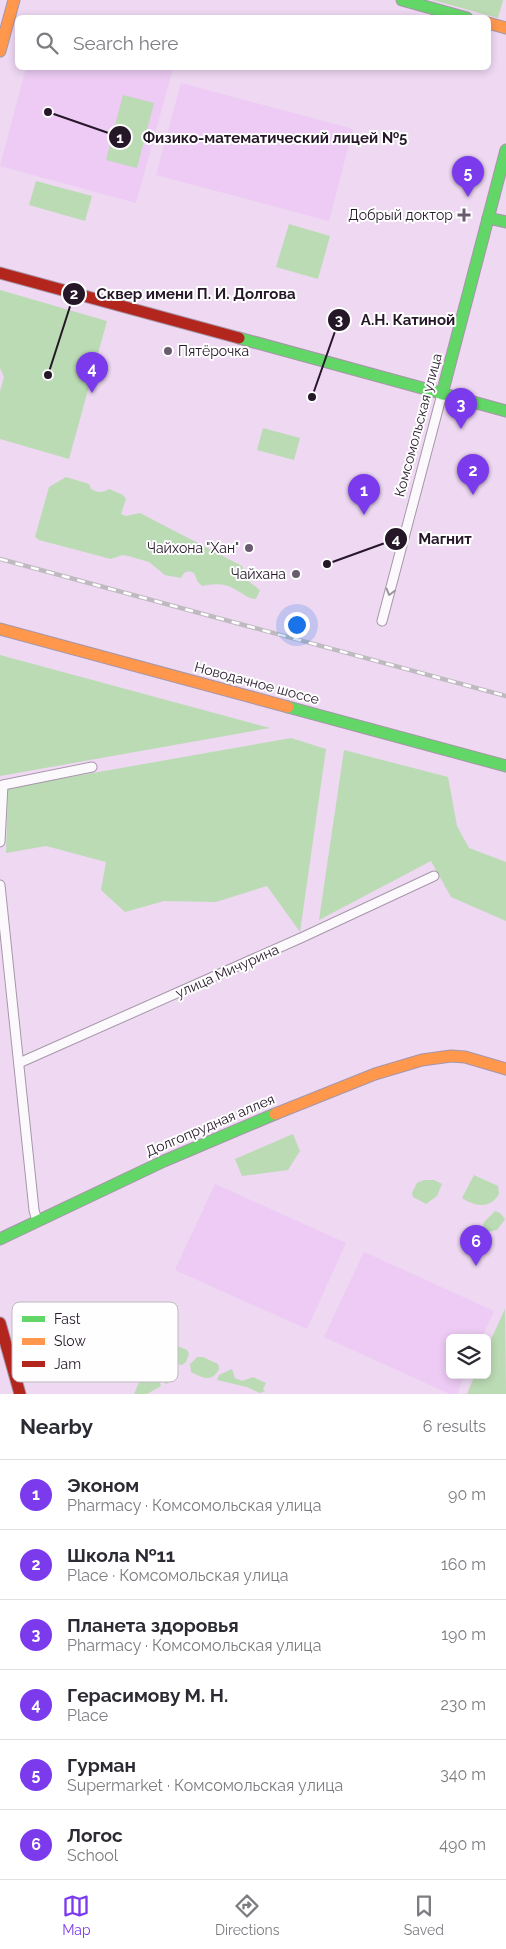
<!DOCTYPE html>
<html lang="en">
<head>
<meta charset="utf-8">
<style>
  :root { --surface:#fff; --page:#f2f2f3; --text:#2b2b33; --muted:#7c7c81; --line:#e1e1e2; --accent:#7c3aed }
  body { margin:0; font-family:Raleway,sans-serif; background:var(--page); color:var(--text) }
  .controls { position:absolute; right:15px; bottom:15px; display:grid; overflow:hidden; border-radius:8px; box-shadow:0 2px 8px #0003 }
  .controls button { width:45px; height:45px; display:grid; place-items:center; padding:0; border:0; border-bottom:1px solid var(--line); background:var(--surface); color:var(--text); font:25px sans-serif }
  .you { position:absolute; left:296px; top:624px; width:18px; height:18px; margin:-12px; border:4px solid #fff; border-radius:50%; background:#1a73e8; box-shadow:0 0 0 8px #1a73e833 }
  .badge { display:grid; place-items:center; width:32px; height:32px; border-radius:50%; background:var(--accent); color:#fff; font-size:16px; font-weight:700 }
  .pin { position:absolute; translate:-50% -41px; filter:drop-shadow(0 1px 2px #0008) }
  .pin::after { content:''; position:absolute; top:26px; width:18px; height:15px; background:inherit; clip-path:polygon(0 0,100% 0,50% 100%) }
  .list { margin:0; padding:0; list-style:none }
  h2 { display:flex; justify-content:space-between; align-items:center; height:65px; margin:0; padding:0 20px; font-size:21px }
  h2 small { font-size:16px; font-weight:400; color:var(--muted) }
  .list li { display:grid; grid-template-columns:32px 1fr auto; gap:15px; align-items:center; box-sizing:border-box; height:70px; padding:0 20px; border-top:1px solid var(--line) }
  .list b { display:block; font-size:19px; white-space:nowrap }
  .list p { margin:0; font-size:16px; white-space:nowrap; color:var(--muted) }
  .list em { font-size:16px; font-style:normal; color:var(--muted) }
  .icon { flex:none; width:28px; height:28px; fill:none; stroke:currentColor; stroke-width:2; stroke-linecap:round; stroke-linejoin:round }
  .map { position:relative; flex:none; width:506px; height:1394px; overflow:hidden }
  .search { position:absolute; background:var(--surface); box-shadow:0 2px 8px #0003; left:15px; right:15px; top:15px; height:55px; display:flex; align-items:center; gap:12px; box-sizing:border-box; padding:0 18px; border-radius:8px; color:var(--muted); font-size:19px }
  .sheet { height:485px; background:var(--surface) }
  nav { display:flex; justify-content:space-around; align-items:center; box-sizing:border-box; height:70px; border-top:1px solid var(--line); background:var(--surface); font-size:14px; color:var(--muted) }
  nav a { display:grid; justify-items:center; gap:2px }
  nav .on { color:var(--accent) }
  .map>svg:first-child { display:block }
  .built { fill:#edcbf4 }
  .green { fill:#bbdbb4 }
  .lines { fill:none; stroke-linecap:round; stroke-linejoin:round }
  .street-casing { stroke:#a696a9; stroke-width:11 }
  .fast-casing { stroke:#a696a9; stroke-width:13 }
  .slow-casing { stroke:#a696a9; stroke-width:13 }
  .jam-casing { stroke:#a696a9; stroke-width:13 }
  .street { stroke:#fcf9fd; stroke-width:9 }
  .fast { stroke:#63d668; stroke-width:11 }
  .slow { stroke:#ff974d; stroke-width:11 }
  .jam { stroke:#b3261e; stroke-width:11 }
  .rail-casing { stroke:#bfb9c0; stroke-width:4.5 }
  .rail { stroke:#fefefe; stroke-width:2.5; stroke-dasharray:8; stroke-linecap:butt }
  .oneway { stroke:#9b939d }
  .poi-dot { fill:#6b5b6f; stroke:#fefefe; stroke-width:2 }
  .labels { text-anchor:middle; stroke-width:4; stroke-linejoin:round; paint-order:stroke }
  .poi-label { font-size:14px; fill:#251728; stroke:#fefefe; text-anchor:end }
  .street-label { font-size:14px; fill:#251728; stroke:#fefefe }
  .key { fill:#fefefe; stroke:#bdb9be; stroke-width:1 }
  .key-label { font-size:14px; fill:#251728 }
  .leader { fill:none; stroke:#251728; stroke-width:2 }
  .callout-dot { fill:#251728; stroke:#fefefe; stroke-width:2 }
  .mark-label { font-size:15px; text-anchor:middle; font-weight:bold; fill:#fff }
  .callout-label { font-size:15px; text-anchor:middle; font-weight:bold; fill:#251728; stroke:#fefefe; stroke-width:4; stroke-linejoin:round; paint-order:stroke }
</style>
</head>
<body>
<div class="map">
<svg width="506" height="1394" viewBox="0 0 506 1394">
  <rect width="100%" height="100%" fill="#eed8f2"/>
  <g class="built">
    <polygon points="26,68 173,68 136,203 0,166"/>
    <polygon points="181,83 353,129 329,221 156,175"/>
    <polygon points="215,1184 346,1243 307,1329 175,1270"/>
    <polygon points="364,1252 494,1311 482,1338 450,1338 450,1375 465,1375 457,1394 450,1394 324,1337"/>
  </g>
  <g class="green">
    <polygon points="432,0 503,0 498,18"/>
    <polygon points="123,95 154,103 137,168 106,160"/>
    <polygon points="36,181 92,196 85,221 29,205"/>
    <polygon points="289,224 330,236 318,279 276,267"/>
    <polygon points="0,290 107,321 69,459 0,439 0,391 4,377 0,368"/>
    <polygon points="263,428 300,438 294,460 257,450"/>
    <path d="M66,477L89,484L91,489C98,493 103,493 109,489L123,495L126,499L121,514L126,516L140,513L242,566L247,580L260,590L256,599C247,598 245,595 238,591C227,583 214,583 202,586L198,582L194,573L189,571L184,573L181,578L165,575L149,562L128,556L122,555L111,559L39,540L35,537L49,487Z"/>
    <polygon points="0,655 270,728 0,776"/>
    <polygon points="291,738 326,749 300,932 267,886 216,902 164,901 125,912 101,890 106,862 46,846 6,853 8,788"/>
    <polygon points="344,750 448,777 457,826 469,848 506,862 506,921 451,897 431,861 319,920"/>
    <polygon points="293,1134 300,1151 288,1170 242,1176 235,1159"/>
    <path d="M474,1175L498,1186L499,1194C490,1209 475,1207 462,1198Z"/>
    <polygon points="424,1180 434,1180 442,1184 437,1196 426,1204 413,1197 412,1193 417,1183"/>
    <polygon points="495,1211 500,1213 505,1219 497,1230 488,1232 482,1228 484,1222"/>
    <polygon points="505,1309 506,1394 467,1394 475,1375 487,1375 487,1348"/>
    <polygon points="165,1341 187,1350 189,1354 186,1362 182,1365 178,1364 160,1348 160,1344"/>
    <polygon points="161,1354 179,1372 167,1384 164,1383 156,1358 157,1355"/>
    <path d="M197,1357H203L218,1364L219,1369C212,1383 203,1378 191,1372L190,1364Z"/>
    <polygon points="149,1360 154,1362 161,1386 147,1394 134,1394"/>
    <polygon points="232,1369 235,1378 242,1381 253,1377 266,1383 263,1389 265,1391 260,1393 247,1387 217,1380 219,1375"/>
  </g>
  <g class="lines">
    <defs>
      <g id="street">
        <polyline points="382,621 442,394"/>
        <polyline points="0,842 3,785 92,767"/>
        <polyline points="0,885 34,1210 37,1221"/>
        <polyline points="19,1063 303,937 434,876"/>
      </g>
      <g id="fast">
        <polyline points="402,0 467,18"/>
        <polyline points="488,218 506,222"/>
        <polyline points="239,338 506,411"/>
        <polyline points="442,394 506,150"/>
        <polyline points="288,707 506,766"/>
        <polyline points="0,1239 164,1161 275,1114"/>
      </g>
      <g id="slow">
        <polyline points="488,23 506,28"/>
        <polyline points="0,51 14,0"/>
        <polyline points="0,629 288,707"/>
        <polyline points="275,1114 375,1074 422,1060 451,1056 465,1057 506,1069"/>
      </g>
      <g id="jam">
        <polyline points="0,273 239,338"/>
        <polyline points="0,1323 20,1394"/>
      </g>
    </defs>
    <use href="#street" class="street-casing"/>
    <use href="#fast" class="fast-casing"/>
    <use href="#slow" class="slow-casing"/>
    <use href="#jam" class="jam-casing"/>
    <use href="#street" class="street"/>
    <use href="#fast" class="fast"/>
    <use href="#slow" class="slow"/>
    <use href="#jam" class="jam"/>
    <defs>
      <polyline id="rail" points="0,559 506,696"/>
    </defs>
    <use href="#rail" class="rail-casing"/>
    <use href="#rail" class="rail"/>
  </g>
  <defs><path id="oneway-chevron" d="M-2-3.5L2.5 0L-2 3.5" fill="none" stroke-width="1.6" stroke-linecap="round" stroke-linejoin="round" transform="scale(1.25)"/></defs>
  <use class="oneway" href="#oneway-chevron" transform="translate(390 592) rotate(105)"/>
  <g class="poi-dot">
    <path d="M461.5 207.5h5v5h5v5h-5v5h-5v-5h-5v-5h5z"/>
    <circle cx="168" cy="351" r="5"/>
    <circle cx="249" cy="548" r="5"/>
    <circle cx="296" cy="574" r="5"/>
  </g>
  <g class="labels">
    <g class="poi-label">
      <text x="453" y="220">Добрый доктор</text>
      <text x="178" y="356" text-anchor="start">Пятёрочка</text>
      <text x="239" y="553">Чайхона "Хан"</text>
      <text x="286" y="579">Чайхана</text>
    </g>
    <g class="street-label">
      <text transform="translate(418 425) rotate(-75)" y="5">Комсомольская улица</text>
      <text transform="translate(257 683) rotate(15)" y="5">Новодачное шоссе</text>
      <text transform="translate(227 971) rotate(-24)" y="5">улица Мичурина</text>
      <text transform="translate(210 1125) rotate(-23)" y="5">Долгопрудная аллея</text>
    </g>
  </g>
  <rect x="12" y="1302" width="166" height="80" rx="8" class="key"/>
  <rect x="22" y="1316" width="23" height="6" fill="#63d668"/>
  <rect x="22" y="1338" width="23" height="7" fill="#ff974d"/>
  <rect x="22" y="1361" width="23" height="6" fill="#b3261e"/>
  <g class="key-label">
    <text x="54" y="1324">Fast</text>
    <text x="54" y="1346">Slow</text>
    <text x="54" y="1369">Jam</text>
  </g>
  <path class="leader" d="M48 112L120 137M48 375L74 294M312 397L339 320M327 564L396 539"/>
  <g class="callout-dot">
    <circle cx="48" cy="112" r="5"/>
    <circle cx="48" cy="375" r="5"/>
    <circle cx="312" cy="397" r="5"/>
    <circle cx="327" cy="564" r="5"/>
    <circle cx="120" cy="137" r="12"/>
    <circle cx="74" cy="294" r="12"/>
    <circle cx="339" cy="320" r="12"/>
    <circle cx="396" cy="539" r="12"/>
  </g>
  <g class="mark-label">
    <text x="120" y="143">1</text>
    <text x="74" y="299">2</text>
    <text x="339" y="325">3</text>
    <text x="396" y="544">4</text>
  </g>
  <g class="callout-label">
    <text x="275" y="143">Физико-математический лицей №5</text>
    <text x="196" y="299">Сквер имени П. И. Долгова</text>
    <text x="408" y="325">А.Н. Катиной</text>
    <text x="445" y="544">Магнит</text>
  </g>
</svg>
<div class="controls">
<button><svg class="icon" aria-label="layers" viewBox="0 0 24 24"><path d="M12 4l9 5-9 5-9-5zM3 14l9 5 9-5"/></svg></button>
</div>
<div class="you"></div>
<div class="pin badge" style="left:364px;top:515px">1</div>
<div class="pin badge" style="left:473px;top:495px">2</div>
<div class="pin badge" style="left:461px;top:429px">3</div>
<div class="pin badge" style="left:92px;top:393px">4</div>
<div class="pin badge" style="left:468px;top:197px">5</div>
<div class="pin badge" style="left:476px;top:1266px">6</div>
<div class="search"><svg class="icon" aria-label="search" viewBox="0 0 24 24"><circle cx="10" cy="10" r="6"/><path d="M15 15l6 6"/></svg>Search here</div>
</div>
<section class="sheet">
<h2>Nearby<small>6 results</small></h2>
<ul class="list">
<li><span class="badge">1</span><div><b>Эконом</b><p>Pharmacy · Комсомольская улица</p></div><em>90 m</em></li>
<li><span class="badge">2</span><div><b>Школа №11</b><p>Place · Комсомольская улица</p></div><em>160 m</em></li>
<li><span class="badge">3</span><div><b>Планета здоровья</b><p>Pharmacy · Комсомольская улица</p></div><em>190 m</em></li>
<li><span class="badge">4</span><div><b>Герасимову М. Н.</b><p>Place</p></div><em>230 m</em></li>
<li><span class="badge">5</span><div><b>Гурман</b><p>Supermarket · Комсомольская улица</p></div><em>340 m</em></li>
<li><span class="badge">6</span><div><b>Логос</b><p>School</p></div><em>490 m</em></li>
</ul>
</section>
<nav>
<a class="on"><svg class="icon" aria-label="map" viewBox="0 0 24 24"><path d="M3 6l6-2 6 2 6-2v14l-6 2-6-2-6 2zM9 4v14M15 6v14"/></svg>Map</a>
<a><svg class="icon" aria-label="directions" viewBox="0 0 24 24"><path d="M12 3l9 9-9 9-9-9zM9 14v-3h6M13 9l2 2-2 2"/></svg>Directions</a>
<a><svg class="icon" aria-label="saved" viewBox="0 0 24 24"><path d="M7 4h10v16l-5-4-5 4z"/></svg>Saved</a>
</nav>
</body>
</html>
